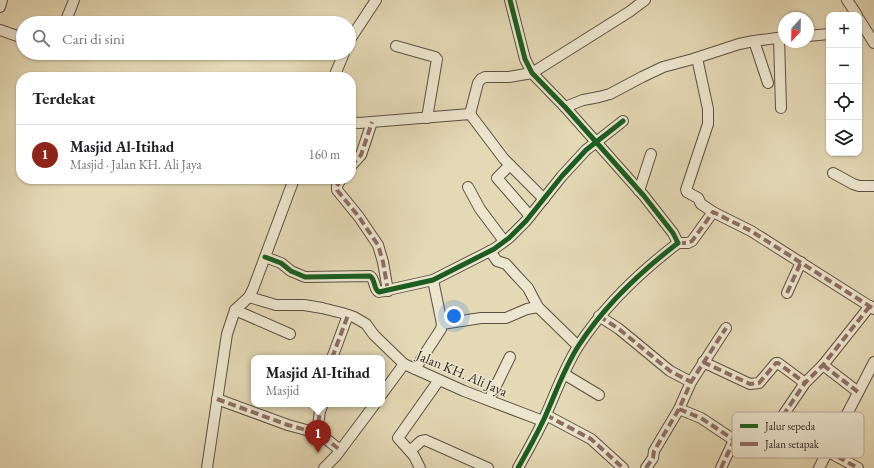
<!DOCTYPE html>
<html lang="id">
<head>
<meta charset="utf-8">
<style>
  :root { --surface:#fff; --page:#f2f2f2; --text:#202124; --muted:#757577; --line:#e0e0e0; --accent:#8f2418 }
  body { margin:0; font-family:"EB Garamond",serif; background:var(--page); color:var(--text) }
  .controls { position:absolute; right:12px; top:12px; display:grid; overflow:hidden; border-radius:8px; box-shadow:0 1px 3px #0004 }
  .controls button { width:36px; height:36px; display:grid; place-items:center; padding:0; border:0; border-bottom:1px solid var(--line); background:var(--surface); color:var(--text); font:20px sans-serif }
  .compass { position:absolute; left:778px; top:12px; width:36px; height:36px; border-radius:50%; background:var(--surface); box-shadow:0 1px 3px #0004; rotate:202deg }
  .you { position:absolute; left:454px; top:316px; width:14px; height:14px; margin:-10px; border:3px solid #fff; border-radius:50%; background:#1a73e8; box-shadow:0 0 0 6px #1a73e833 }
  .badge { display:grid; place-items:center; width:26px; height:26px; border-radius:50%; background:var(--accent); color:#fff; font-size:13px; font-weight:700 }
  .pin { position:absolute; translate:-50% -33px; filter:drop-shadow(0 1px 2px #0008) }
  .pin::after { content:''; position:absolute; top:21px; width:14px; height:12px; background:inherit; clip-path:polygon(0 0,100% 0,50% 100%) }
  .popup { position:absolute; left:251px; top:355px; width:134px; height:52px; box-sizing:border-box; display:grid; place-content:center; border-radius:8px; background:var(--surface); filter:drop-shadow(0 1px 3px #0005); font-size:13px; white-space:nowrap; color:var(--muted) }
  .popup b { font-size:15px; color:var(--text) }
  .popup::after { content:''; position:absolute; left:50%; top:100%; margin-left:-8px; border:8px solid transparent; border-top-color:var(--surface) }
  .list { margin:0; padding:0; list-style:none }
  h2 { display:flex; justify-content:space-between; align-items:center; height:52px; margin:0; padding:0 16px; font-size:17px }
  h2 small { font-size:13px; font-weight:400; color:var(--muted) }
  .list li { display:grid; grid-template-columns:26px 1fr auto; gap:12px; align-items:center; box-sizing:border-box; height:60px; padding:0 16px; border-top:1px solid var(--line) }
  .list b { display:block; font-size:15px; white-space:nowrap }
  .list p { margin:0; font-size:13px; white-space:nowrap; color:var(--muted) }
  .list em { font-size:13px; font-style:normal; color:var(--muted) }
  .icon { flex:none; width:22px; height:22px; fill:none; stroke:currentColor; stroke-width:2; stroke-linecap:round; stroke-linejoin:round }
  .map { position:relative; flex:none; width:874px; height:468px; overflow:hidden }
  .search { position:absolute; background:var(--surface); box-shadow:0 1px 3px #0004; left:16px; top:16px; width:340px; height:44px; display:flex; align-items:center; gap:10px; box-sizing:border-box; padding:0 14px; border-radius:22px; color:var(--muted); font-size:15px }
  .panel { position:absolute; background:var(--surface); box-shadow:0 1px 3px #0004; left:16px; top:72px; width:340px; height:112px; border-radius:16px }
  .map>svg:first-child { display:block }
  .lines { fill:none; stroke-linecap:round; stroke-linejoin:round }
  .street-casing { stroke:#5c5043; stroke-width:12 }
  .street { stroke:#ede6cf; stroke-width:10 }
  .quiet { stroke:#8d6e63; stroke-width:4; stroke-dasharray:8 4; stroke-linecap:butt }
  .cycleway-casing { stroke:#ede6cf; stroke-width:8 }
  .cycleway { stroke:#1b5e20; stroke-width:5 }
  .labels { text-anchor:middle; stroke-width:3; stroke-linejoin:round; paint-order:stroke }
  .street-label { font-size:14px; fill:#2e221d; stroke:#ede6cf }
  .key { fill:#ede6cf; stroke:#b4ab9a; stroke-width:1 }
  .key-label { font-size:11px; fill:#2e221d }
</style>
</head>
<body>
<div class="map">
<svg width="874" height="468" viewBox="0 0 874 468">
  <rect width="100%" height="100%" fill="#e4d9b5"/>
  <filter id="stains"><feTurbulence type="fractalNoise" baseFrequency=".005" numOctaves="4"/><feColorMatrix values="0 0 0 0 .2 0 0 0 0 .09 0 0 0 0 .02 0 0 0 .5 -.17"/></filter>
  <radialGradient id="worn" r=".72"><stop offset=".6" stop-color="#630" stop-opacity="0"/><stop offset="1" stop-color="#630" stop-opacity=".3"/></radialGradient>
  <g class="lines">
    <defs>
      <g id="street">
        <path d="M510,0L525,59L532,73L565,107L644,196L673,233L678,243C640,272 605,305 579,345C564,368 555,395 544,419C536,436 527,452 518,468"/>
        <polyline points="847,0 857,15"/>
        <polyline points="0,7 2,0"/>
        <polyline points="859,19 874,43"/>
        <polyline points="65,23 74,0"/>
        <polyline points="0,30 23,38"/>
        <polyline points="808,36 829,34"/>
        <polyline points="779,38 781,108"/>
        <polyline points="349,41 376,0"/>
        <polyline points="754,41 768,83"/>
        <polyline points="396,46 435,57 437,59 427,118"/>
        <polyline points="697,58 708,109 708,124 686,190 687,192 698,198 701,204 713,212"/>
        <polyline points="334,77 344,53"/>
        <polyline points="565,107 583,100 599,97 610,94 642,77 663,67 693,59 739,44 754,41 784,37"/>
        <polyline points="470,114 478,83 481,79 485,77 509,77 532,73 629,12 645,0"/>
        <polyline points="351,122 359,123 470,114 504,159 544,199"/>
        <polyline points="510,165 497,178 530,216"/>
        <polyline points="351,166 361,155 372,122"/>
        <polyline points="833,173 853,184 859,186 874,186"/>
        <polyline points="341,179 337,186 337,190 359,217 378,245 383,262 388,291"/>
        <polyline points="468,187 480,209 504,241"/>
        <polyline points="639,191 651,154"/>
        <polyline points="678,243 688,243 692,241 713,212 751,231 874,309"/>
        <polyline points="490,251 497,261 506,264 515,274 528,288 538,307 578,346"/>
        <path d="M265,257L281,263L291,271L305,277L370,276C376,280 373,289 379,292L433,280L494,249L509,238L526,221L562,176L586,150L623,121"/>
        <polyline points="787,293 801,262"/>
        <polyline points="249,297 276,305 304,305 322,308 342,313 354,317 366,324 374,335 404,364"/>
        <polyline points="235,310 290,334"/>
        <polyline points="599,316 619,329 670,371 691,382"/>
        <polyline points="442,324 481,318 506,318 527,309 538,307"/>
        <polyline points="332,358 348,315"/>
        <polyline points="703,362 750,384 759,383 776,363 778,363 805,383"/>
        <polyline points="823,365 858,392"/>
        <polyline points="415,369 441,329 442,324 433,280"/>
        <polyline points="564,374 599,395"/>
        <polyline points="382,394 404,364 464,391 543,421"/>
        <polyline points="217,399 288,425 317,433"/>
        <polyline points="489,400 510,357"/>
        <polyline points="323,404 320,411 317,433 325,438 340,450"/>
        <polyline points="679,409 701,418 734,440 751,449 760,449 805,383 823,365 870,306"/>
        <polyline points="546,415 591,439 623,468"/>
        <polyline points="410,451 421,441 425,440 488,468"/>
        <polyline points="827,451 858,468"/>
        <polyline points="207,468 227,334 235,310 249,297 253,289 294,179"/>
        <polyline points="324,468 336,456 375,404"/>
        <polyline points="420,468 414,456 398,438 439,380"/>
        <polyline points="646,468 653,458 654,451 679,409 691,382 726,328"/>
        <polyline points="721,468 734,440"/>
        <polyline points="819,468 874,362"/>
      </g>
    </defs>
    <use href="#street" class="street-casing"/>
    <use href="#street" class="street"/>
    <g class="quiet">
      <polyline points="351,166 361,155 372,122"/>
      <polyline points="341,179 337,186 337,190 359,217 378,245 383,262 388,291"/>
      <polyline points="678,243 688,243 692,241 713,212 751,231 874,309"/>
      <polyline points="787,293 801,262"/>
      <polyline points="599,316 619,329 670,371 691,382"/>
      <polyline points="332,358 348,315"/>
      <polyline points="703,362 750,384 759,383 776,363 778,363 805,383"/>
      <polyline points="823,365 858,392"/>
      <polyline points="217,399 288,425 317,433"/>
      <polyline points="323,404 320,411 317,433 325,438 340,450"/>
      <polyline points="679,409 701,418 734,440 751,449 760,449 805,383 823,365 870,306"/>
      <polyline points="546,415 591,439 623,468"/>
      <polyline points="827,451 858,468"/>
      <polyline points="646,468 653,458 654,451 679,409 691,382 726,328"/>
      <polyline points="721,468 734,440"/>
    </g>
    <defs>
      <g id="cycleway">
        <path d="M510,0L525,59L532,73L565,107L644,196L673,233L678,243C640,272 605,305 579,345C564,368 555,395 544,419C536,436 527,452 518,468"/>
        <path d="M265,257L281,263L291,271L305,277L370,276C376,280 373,289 379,292L433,280L494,249L509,238L526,221L562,176L586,150L623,121"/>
      </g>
    </defs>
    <use href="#cycleway" class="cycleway-casing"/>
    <use href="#cycleway" class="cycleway"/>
  </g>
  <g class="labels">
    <g class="street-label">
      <text transform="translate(462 373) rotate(23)" y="5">Jalan KH. Ali Jaya</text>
    </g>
  </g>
  <rect x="732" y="412" width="132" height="46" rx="6" class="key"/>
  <rect x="740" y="424" width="18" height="4" fill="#1b5e20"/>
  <rect x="740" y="442" width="18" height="4" fill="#8d6e63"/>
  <g class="key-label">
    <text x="765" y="430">Jalur sepeda</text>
    <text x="765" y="448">Jalan setapak</text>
  </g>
  <rect width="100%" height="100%" filter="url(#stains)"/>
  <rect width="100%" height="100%" fill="url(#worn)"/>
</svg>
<div class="controls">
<button>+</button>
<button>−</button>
<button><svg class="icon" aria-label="locate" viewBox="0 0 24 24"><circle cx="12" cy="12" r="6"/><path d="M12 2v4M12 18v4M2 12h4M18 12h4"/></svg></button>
<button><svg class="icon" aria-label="layers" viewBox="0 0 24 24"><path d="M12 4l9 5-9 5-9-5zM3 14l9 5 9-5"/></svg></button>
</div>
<svg class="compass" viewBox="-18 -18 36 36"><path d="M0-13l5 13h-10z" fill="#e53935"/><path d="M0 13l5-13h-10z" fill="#757577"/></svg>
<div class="you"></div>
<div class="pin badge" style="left:318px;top:453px">1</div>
<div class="popup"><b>Masjid Al-Itihad</b>Masjid</div>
<div class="search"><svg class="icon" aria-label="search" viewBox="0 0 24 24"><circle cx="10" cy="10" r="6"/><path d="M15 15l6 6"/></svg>Cari di sini</div>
<section class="panel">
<h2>Terdekat<small></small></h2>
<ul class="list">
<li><span class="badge">1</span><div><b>Masjid Al-Itihad</b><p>Masjid · Jalan KH. Ali Jaya</p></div><em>160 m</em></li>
</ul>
</section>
</div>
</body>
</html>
